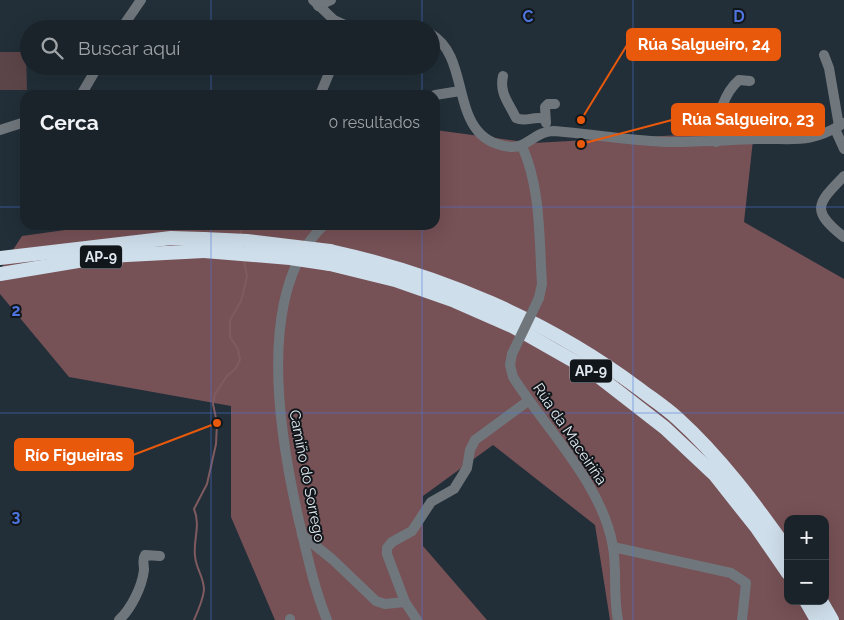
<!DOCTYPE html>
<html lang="es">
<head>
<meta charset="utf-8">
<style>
  :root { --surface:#1a232a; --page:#272f36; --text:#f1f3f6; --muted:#9fa4a8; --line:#384047 }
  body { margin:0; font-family:Raleway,sans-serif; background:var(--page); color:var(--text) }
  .controls { position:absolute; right:15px; bottom:15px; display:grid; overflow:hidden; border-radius:10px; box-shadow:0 5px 20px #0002 }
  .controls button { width:45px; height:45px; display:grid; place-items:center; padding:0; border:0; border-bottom:1px solid var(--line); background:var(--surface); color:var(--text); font:25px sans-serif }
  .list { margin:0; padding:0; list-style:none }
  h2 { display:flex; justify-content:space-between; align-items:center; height:65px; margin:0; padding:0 20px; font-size:21px }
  h2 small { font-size:16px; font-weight:400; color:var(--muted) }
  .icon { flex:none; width:28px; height:28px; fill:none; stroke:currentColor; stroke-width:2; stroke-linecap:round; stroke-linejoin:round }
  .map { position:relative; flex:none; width:844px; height:620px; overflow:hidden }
  .search { position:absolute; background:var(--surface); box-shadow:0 5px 20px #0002; left:20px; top:20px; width:420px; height:55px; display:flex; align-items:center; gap:12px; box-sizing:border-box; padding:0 18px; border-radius:28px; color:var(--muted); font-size:19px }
  .panel { position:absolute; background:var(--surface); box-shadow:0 5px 20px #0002; left:20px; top:90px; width:420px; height:140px; border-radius:15px }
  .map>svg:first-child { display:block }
  .green { fill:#5c4548 }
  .forest { fill:#765156; fill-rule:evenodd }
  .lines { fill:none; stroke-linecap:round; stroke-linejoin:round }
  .stream { stroke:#7f5a5e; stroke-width:2 }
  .minor { stroke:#70777c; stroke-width:10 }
  .highway { stroke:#cedeea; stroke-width:14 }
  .minor-bridge { stroke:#70777c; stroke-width:10 }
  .highway-bridge { stroke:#cedeea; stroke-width:14 }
  .grid { fill:none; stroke:#4e75de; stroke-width:1; stroke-opacity:0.55 }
  .labels { text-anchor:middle; stroke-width:4; stroke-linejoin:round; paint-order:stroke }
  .shield { fill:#11161a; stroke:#a3aab0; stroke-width:1 }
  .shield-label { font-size:14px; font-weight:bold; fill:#e1e9f0 }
  .street-label { font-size:15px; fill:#e1e9f0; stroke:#11161a }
  .grid-label { font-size:16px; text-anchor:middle; font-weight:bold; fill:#4e75de; stroke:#11161a; stroke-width:4; stroke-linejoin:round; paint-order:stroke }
  .leader { fill:none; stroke:#e8590c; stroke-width:2 }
  .callout-dot { fill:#e8590c; stroke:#11161a; stroke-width:2 }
  .callout { fill:#e8590c; stroke:#e8590c; stroke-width:2 }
  .callout-label { font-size:16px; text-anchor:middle; font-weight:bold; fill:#fff }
</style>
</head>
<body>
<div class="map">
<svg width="844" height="620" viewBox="0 0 844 620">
  <rect width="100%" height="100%" fill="#222f38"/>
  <polygon class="green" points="0,52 26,52 27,90 0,90"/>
  <path class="forest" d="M435,130L533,143L754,131L744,222L844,279V620H610L595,525L493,445L423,496V546L487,620H275L231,517V406L69,377L0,294V270L22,236L101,225H435ZM788,519H825V601H788Z"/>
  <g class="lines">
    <g class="stream">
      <polyline points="241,235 241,227"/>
      <path d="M194,620C198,611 203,600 204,590C204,577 196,569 195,556C193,540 201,525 194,509L207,484L216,444L217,423L213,404L215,394L227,376L236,368L240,360L238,349L230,337V320L241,301L247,277L244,259"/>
    </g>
    <g class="minor">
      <polyline points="313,0 334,20 354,29"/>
      <polyline points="318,6 331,0"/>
      <polyline points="121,29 141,0"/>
      <path d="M431,34C474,59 446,141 511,147C527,148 536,131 553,131C593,134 632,141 672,142C700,142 728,140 756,139C794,138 809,145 844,123"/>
      <polyline points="824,55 829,68 839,126"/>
      <path d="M503,76C499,93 509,103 516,118C526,123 534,115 545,119"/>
      <polyline points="81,95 98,66"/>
      <polyline points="320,95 332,66"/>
      <polyline points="435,95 460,91"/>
      <polyline points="546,123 545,107 548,104 555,104"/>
      <polyline points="835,129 844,149"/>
      <polyline points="0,130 25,122"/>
      <path d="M716,142C717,120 722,95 739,80L750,81"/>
      <path d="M522,146C541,188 539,238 542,284L539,298"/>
      <path d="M844,176C817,204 810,210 844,237"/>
      <path d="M324,225C254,291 280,438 299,521C307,554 314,588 327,620"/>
      <path d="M512,354L510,365L513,377C546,429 603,485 613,547C617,571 613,596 618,620"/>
      <polyline points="302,535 332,559 376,601 385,604 405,602"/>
      <polyline points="613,547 731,573 746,583 742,620"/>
      <polyline points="290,619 290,620"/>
      <path d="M119,620C131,609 142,587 144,570C144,564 142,560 145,555L160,556"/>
      <polyline points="417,620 405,602 387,554 387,548 392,542 412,531 431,502 454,489 467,468 470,450 475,440 528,401"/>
    </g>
    <g class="highway">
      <path d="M330,251C440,275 547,320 638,388C651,398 665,407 677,418C720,457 755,504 788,551"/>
      <polyline points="0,258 171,238 204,239"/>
      <polyline points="330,264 395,280 455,301 512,326 593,372 665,428 715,475 757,528 788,573"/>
      <polyline points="0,274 108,256 204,251"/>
      <polyline points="806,601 817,620"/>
      <polyline points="821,601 832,620"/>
    </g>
    <polyline class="minor-bridge" points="512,354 539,298"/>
    <g class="highway-bridge">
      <polyline points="204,239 247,241 330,251"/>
      <polyline points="204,251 290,258 330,264"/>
    </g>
  </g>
  <path class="grid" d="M211,0V29M422,0V29M633,0V620M211,66V95M422,66V95M0,207H25M435,207H844M211,225V620M422,225V620M0,413H844"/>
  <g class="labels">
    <g class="shield">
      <rect x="80" y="245.5" width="42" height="23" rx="4"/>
      <rect x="570" y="359.5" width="42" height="23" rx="4"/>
    </g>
    <g class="shield-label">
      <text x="101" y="262">AP-9</text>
      <text x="591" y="376">AP-9</text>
    </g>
    <g class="street-label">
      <text transform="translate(570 434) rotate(56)" y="5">Rúa da Maceiriña</text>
      <text transform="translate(307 476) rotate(79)" y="5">Camiño do Sorrego</text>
    </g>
  </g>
  <g class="grid-label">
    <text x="528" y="22">C</text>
    <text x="739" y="22">D</text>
    <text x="16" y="316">2</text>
    <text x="16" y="522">3</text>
  </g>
  <path class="leader" d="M581 120L627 45M581 144L672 120M217 423L133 455"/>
  <g class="callout-dot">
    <circle cx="581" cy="120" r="5"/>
    <circle cx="581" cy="144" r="5"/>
    <circle cx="217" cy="423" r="5"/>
  </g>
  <g class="callout">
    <rect x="627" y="29" width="153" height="31" rx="5"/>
    <rect x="672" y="104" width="152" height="31" rx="5"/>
    <rect x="15" y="439" width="118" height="31" rx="5"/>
  </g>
  <g class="callout-label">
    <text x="704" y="50">Rúa Salgueiro, 24</text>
    <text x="748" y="125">Rúa Salgueiro, 23</text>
    <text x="74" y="461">Río Figueiras</text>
  </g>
</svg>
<div class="controls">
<button>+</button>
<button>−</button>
</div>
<div class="search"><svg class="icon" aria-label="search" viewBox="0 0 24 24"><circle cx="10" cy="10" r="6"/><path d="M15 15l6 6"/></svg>Buscar aquí</div>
<section class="panel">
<h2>Cerca<small>0 resultados</small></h2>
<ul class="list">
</ul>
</section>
</div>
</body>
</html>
